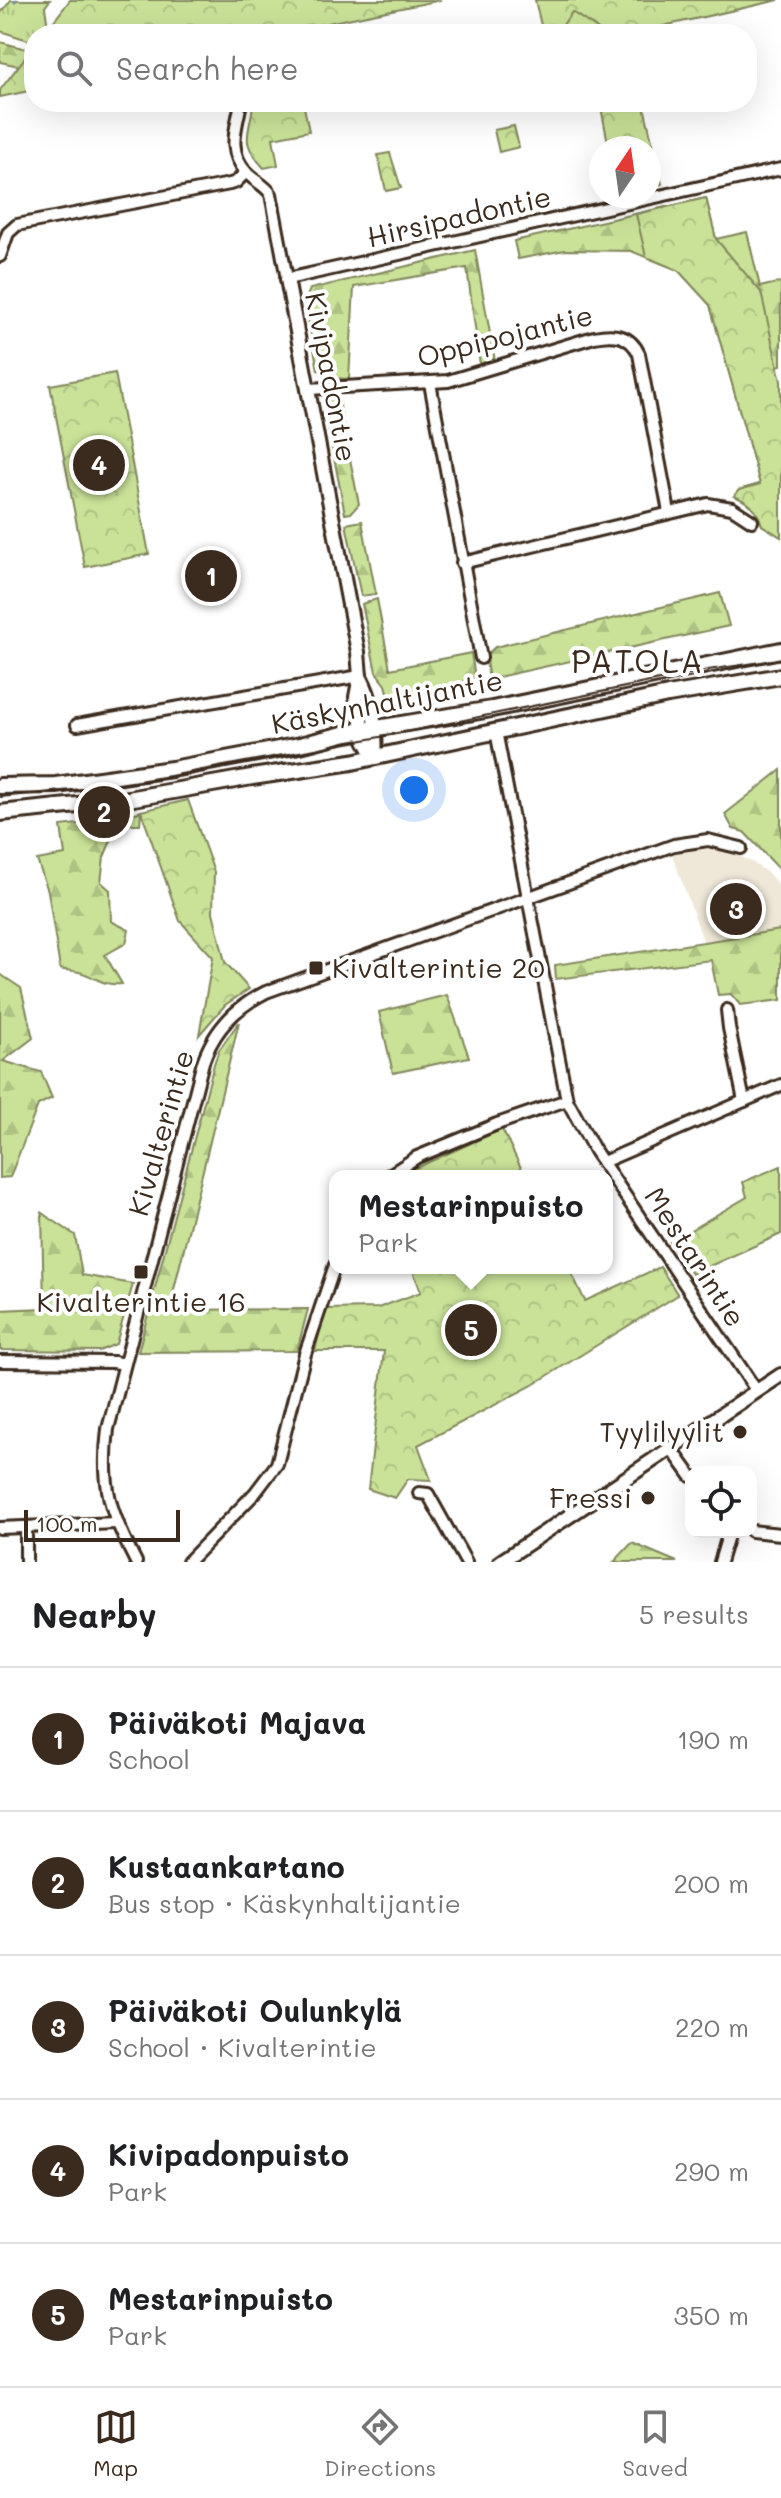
<!DOCTYPE html>
<html lang="en">
<head>
<meta charset="utf-8">
<style>
  :root { --surface:#fff; --page:#f6f6f6; --text:#202124; --muted:#757577; --line:#e0e0e0; --accent:#3b2a1e }
  body { margin:0; font-family:Mali,sans-serif; background:var(--page); color:var(--text) }
  .controls { position:absolute; right:24px; bottom:24px; display:grid; overflow:hidden; border-radius:16px; box-shadow:0 8px 32px #0002 }
  .controls button { width:72px; height:72px; display:grid; place-items:center; padding:0; border:0; border-bottom:2px solid var(--line); background:var(--surface); color:var(--text); font:40px sans-serif }
  .compass { position:absolute; left:589px; top:136px; width:72px; height:72px; border-radius:50%; background:var(--surface); box-shadow:0 8px 32px #0002; rotate:13deg }
  .scale { position:absolute; left:24px; bottom:20px; width:156px; box-sizing:border-box; padding-left:8px; border:4px solid #3b2a1e; border-top:0; font-size:22px; line-height:28px; white-space:nowrap; color:#3b2a1e; -webkit-text-stroke:6px #fff; paint-order:stroke }
  .you { position:absolute; left:414px; top:790px; width:28px; height:28px; margin:-20px; border:6px solid #fff; border-radius:50%; background:#1a73e8; box-shadow:0 0 0 12px #1a73e833 }
  .badge { display:grid; place-items:center; width:52px; height:52px; border-radius:50%; background:var(--accent); color:#fff; font-size:26px; font-weight:700 }
  .pin { position:absolute; translate:-50% -50%; border:4px solid #fff; box-shadow:0 2px 8px #0006 }
  .popup { position:absolute; left:329px; top:1170px; width:284px; height:104px; box-sizing:border-box; display:grid; place-content:center; border-radius:16px; background:var(--surface); filter:drop-shadow(0 2px 6px #0005); font-size:26px; white-space:nowrap; color:var(--muted) }
  .popup b { font-size:30px; color:var(--text) }
  .popup::after { content:''; position:absolute; left:50%; top:100%; margin-left:-16px; border:16px solid transparent; border-top-color:var(--surface) }
  .list { margin:0; padding:0; list-style:none }
  h2 { display:flex; justify-content:space-between; align-items:center; height:104px; margin:0; padding:0 32px; font-size:34px }
  h2 small { font-size:26px; font-weight:400; color:var(--muted) }
  .list li { display:grid; grid-template-columns:52px 1fr auto; gap:24px; align-items:center; box-sizing:border-box; height:144px; padding:0 32px; border-top:2px solid var(--line) }
  .list b { display:block; font-size:30px; white-space:nowrap }
  .list p { margin:0; font-size:26px; white-space:nowrap; color:var(--muted) }
  .list em { font-size:26px; font-style:normal; color:var(--muted) }
  .icon { flex:none; width:44px; height:44px; fill:none; stroke:currentColor; stroke-width:2; stroke-linecap:round; stroke-linejoin:round }
  .map { position:relative; flex:none; width:781px; height:1562px; overflow:hidden }
  .search { position:absolute; background:var(--surface); box-shadow:0 8px 32px #0002; left:24px; right:24px; top:24px; height:88px; display:flex; align-items:center; gap:20px; box-sizing:border-box; padding:0 28px; border-radius:32px; color:var(--muted); font-size:30px }
  .sheet { height:824px; background:var(--surface) }
  nav { display:flex; justify-content:space-around; align-items:center; box-sizing:border-box; height:112px; border-top:2px solid var(--line); background:var(--surface); font-size:22px; color:var(--muted) }
  nav a { display:grid; justify-items:center; gap:4px }
  nav .on { color:var(--accent) }
  .map>svg:first-child { display:block }
  .built { fill:#efe8d9 }
  .grass { fill:url(#grass-tufts); stroke:#82865b; stroke-width:2 }
  .forest { fill:url(#forest-firs); stroke:#82865b; stroke-width:2 }
  .park { fill:url(#park-crowns); stroke:#82865b; stroke-width:2 }
  .garden { fill:#c9e298; stroke:#82865b; stroke-width:2 }
  .lines { fill:none; stroke-linecap:round; stroke-linejoin:round }
  .stream { stroke:#778ea3; stroke-width:3 }
  .minor-casing { stroke:#3b2a1e; stroke-width:16 }
  .tertiary-casing { stroke:#3b2a1e; stroke-width:18 }
  .secondary-casing { stroke:#3b2a1e; stroke-width:20 }
  .minor { stroke:#fff; stroke-width:10 }
  .tertiary { stroke:#fff; stroke-width:12 }
  .secondary { stroke:#fff; stroke-width:14 }
  .tram { stroke:#3b2a1e; stroke-width:2 }
  .poi-dot { fill:#3b2a1e; stroke:#fff; stroke-width:3 }
  .labels { text-anchor:middle; stroke-width:8; stroke-linejoin:round; paint-order:stroke }
  .street-label { font-size:28px; fill:#3b2a1e; stroke:#fff }
  .poi-label { font-size:28px; fill:#3b2a1e; stroke:#fff; text-anchor:end }
  .quarter-label { font-size:32px; letter-spacing:2px; fill:#3b2a1e; stroke:#fff }
</style>
</head>
<body>
<div class="map">
<svg width="781" height="1562" viewBox="0 0 781 1562">
  <defs>
    <pattern id="grass-tufts" width="24" height="20" patternUnits="userSpaceOnUse" patternTransform="scale(2)"><rect width="24" height="20" fill="#c9e298"/><path d="M3 7l-1-3M5 7V3M7 7l1-3M15 17l-1-3M17 17v-4M19 17l1-3" fill="none" stroke="#aec283"/></pattern>
    <pattern id="forest-firs" width="22" height="20" patternUnits="userSpaceOnUse" patternTransform="scale(2)"><rect width="22" height="20" fill="#c9e298"/><path d="M5 1l3.5 6h-7zM16 11l3.5 6h-7z" fill="#aec283"/></pattern>
    <pattern id="park-crowns" width="20" height="18" patternUnits="userSpaceOnUse" patternTransform="scale(2)"><rect width="20" height="18" fill="#c9e298"/><path d="M2 6a3 3 0 1 1 6 0M12 15a3 3 0 1 1 6 0" fill="none" stroke="#aec283"/></pattern>
  </defs>
  <rect width="100%" height="100%" fill="#fff"/>
  <filter id="ink" filterUnits="userSpaceOnUse"><feTurbulence type="fractalNoise" baseFrequency=".0125" numOctaves="2"/><feDisplacementMap in="SourceGraphic" scale="16" xChannelSelector="R" yChannelSelector="G"/><feConvolveMatrix kernelMatrix="1 2 1 2 8 2 1 2 1" color-interpolation-filters="sRGB"/></filter>
  <g filter="url(#ink)">
    <polygon class="built" points="715,849 740,856 752,862 769,874 781,888 781,930 704,943 672,854 687,850"/>
    <polygon class="grass" points="11,0 50,0 45,7 48,28 44,34 34,34 34,42 0,31 0,14"/>
    <g class="forest">
      <polygon points="0,42 34,51 34,69 0,62"/>
      <path d="M706,198L716,239L747,232L760,287L781,282V365L777,366L781,537L762,525C758,510 748,501 734,496L739,490L760,484L710,305L678,270L631,251L565,250L518,259L514,241Z"/>
      <polygon points="475,250 495,361 480,365 467,268 354,287 349,379 331,378 318,370 305,302 310,289"/>
      <polygon points="338,395 346,440 331,440 324,404 330,397"/>
      <polygon points="332,447 348,449 359,504 351,513 345,514"/>
      <polygon points="362,521 376,594 361,596 346,524"/>
      <polygon points="720,593 729,626 489,679 485,656 495,647"/>
      <polygon points="377,599 390,669 471,653 475,677 453,686 390,699 386,685 376,672 362,604"/>
      <polygon points="781,770 781,871 744,832 733,829 725,814"/>
      <path d="M141,811L140,824H118L104,857L101,882L110,890L111,921L129,930L126,943L105,955L122,984C101,986 98,977 79,972C72,970 66,971 60,969L48,891L37,860L65,855L61,826L117,819Z"/>
      <polygon points="781,930 781,1000 740,1005 731,994 718,995 711,960 556,979 555,965"/>
      <polygon points="0,974 21,988 33,1038 3,1061 41,1072 52,1098 38,1105 10,1177 0,1178"/>
      <polygon points="447,995 469,1057 393,1073 379,1012"/>
      <polygon points="239,1022 169,1310 308,1309 297,1351 138,1352 214,1064 219,1050"/>
      <polygon points="42,1213 75,1235 82,1275 133,1284 116,1344 99,1351 0,1350 0,1310 44,1308"/>
      <polygon points="632,1543 677,1562 614,1562"/>
    </g>
    <g class="park">
      <polygon points="70,0 441,0 288,31 288,34 44,34"/>
      <polygon points="535,0 779,0 628,34 543,34"/>
      <polygon points="34,46 34,90 0,97 0,90"/>
      <path d="M253,102H303L309,131L273,138L278,165L264,168C237,138 251,136 253,102Z"/>
      <polygon points="600,102 643,102 662,184 649,187 649,148 609,148"/>
      <polygon points="514,126 519,147 499,152 494,130"/>
      <polygon points="390,153 401,188 386,191 378,155"/>
      <path d="M706,198L716,239L761,292L781,381V537L762,525C758,510 748,501 734,496L739,490L760,484L710,305L678,270L646,257L636,214Z"/>
      <polygon points="115,373 149,554 85,567 50,385"/>
      <polygon points="188,800 214,872 213,912 225,962 249,989 225,1005 199,1035 213,957 180,921 141,811"/>
      <polygon points="502,1129 525,1176 401,1176 407,1172"/>
      <polygon points="781,1166 781,1234 692,1274 670,1242 747,1197 743,1182"/>
      <polygon points="660,1267 678,1295 531,1386 418,1445 431,1480 408,1479 395,1498 368,1489 384,1351 315,1351 325,1309 378,1308 421,1292 412,1268 569,1268 585,1301"/>
    </g>
    <polygon class="garden" points="572,12 600,31 598,34 576,34 563,25"/>
    <g class="lines">
      <polyline class="stream" points="15,1 16,0"/>
      <defs>
        <g id="minor">
          <path d="M241,102C237,127 226,149 246,172C254,181 264,184 271,194L287,279L781,169"/>
          <polyline points="0,256 8,233 17,225 230,184 236,182 246,172"/>
          <polyline points="430,383 481,658"/>
          <path d="M309,389L448,381L594,337C613,333 630,334 639,354L669,512"/>
          <polyline points="462,563 708,504 732,508 752,521"/>
          <polyline points="77,725 360,676"/>
          <polyline points="496,731 567,1100 595,1151 756,1390"/>
          <polyline points="727,1010 729,1028 744,1101"/>
          <polyline points="603,1162 781,1085"/>
          <polyline points="388,1176 417,1157 497,1124 567,1100"/>
          <polyline points="0,1361 114,1362 124,1364"/>
          <polyline points="671,1448 691,1476"/>
          <polyline points="419,1493 428,1494 466,1562"/>
          <polyline points="26,1527 26,1562"/>
          <polyline points="0,1528 116,1523"/>
          <polyline points="751,1531 781,1534"/>
          <path d="M136,1562C110,1512 101,1487 108,1429L203,1062C214,1030 236,1007 266,992L674,845L708,840L741,848"/>
          <polyline points="188,1562 255,1493 277,1464 305,1354 335,1265"/>
          <polyline points="720,1562 729,1532"/>
        </g>
        <g id="tertiary">
          <polyline points="287,279 358,652 360,676 356,697 365,740 375,758"/>
          <path d="M360,676C374,702 377,728 375,757"/>
          <polyline points="500,1562 781,1375"/>
        </g>
        <g id="secondary">
          <polyline points="0,786 56,785 172,769 300,745 347,733 492,709 781,650"/>
          <polyline points="0,813 117,801 252,777 352,762 668,695 781,676"/>
        </g>
      </defs>
      <use href="#minor" class="minor-casing"/>
      <use href="#tertiary" class="tertiary-casing"/>
      <use href="#secondary" class="secondary-casing"/>
      <use href="#minor" class="minor"/>
      <use href="#tertiary" class="tertiary"/>
      <use href="#secondary" class="secondary"/>
      <polyline class="tram" points="0,797 92,788 170,776 391,735 708,670 781,659"/>
    </g>
  </g>
  <g class="poi-dot">
    <rect x="308" y="960" width="16" height="16" rx="4"/>
    <rect x="133" y="1264" width="16" height="16" rx="4"/>
    <circle cx="740" cy="1432" r="8"/>
    <circle cx="648" cy="1498" r="8"/>
  </g>
  <g class="labels">
    <g class="street-label">
      <text transform="translate(459 217) rotate(-13)" y="10">Hirsipadontie</text>
      <text transform="translate(505 336) rotate(-14)" y="10">Oppipojantie</text>
      <text transform="translate(331 377) rotate(79)" y="10">Kivipadontie</text>
      <text transform="translate(387 702) rotate(-11)" y="10">Käskynhaltijantie</text>
      <text transform="translate(161 1133) rotate(-74)" y="10">Kivalterintie</text>
      <text transform="translate(695 1257) rotate(57)" y="10">Mestarintie</text>
    </g>
    <g class="poi-label">
      <text x="332" y="978" text-anchor="start">Kivalterintie 20</text>
      <text x="141" y="1312" text-anchor="middle">Kivalterintie 16</text>
      <text x="724" y="1442">Tyylilyylit</text>
      <text x="632" y="1508">Fressi</text>
    </g>
    <g class="quarter-label">
      <text x="638" y="673">PATOLA</text>
    </g>
  </g>
</svg>
<div class="controls">
<button><svg class="icon" aria-label="locate" viewBox="0 0 24 24"><circle cx="12" cy="12" r="6"/><path d="M12 2v4M12 18v4M2 12h4M18 12h4"/></svg></button>
</div>
<svg class="compass" viewBox="-18 -18 36 36"><path d="M0-13l5 13h-10z" fill="#e53935"/><path d="M0 13l5-13h-10z" fill="#757577"/></svg>
<div class="scale">100 m</div>
<div class="you"></div>
<div class="pin badge" style="left:211px;top:576px">1</div>
<div class="pin badge" style="left:104px;top:812px">2</div>
<div class="pin badge" style="left:736px;top:909px">3</div>
<div class="pin badge" style="left:99px;top:465px">4</div>
<div class="pin badge" style="left:471px;top:1330px">5</div>
<div class="popup"><b>Mestarinpuisto</b>Park</div>
<div class="search"><svg class="icon" aria-label="search" viewBox="0 0 24 24"><circle cx="10" cy="10" r="6"/><path d="M15 15l6 6"/></svg>Search here</div>
</div>
<section class="sheet">
<h2>Nearby<small>5 results</small></h2>
<ul class="list">
<li><span class="badge">1</span><div><b>Päiväkoti Majava</b><p>School</p></div><em>190 m</em></li>
<li><span class="badge">2</span><div><b>Kustaankartano</b><p>Bus stop · Käskynhaltijantie</p></div><em>200 m</em></li>
<li><span class="badge">3</span><div><b>Päiväkoti Oulunkylä</b><p>School · Kivalterintie</p></div><em>220 m</em></li>
<li><span class="badge">4</span><div><b>Kivipadonpuisto</b><p>Park</p></div><em>290 m</em></li>
<li><span class="badge">5</span><div><b>Mestarinpuisto</b><p>Park</p></div><em>350 m</em></li>
</ul>
</section>
<nav>
<a class="on"><svg class="icon" aria-label="map" viewBox="0 0 24 24"><path d="M3 6l6-2 6 2 6-2v14l-6 2-6-2-6 2zM9 4v14M15 6v14"/></svg>Map</a>
<a><svg class="icon" aria-label="directions" viewBox="0 0 24 24"><path d="M12 3l9 9-9 9-9-9zM9 14v-3h6M13 9l2 2-2 2"/></svg>Directions</a>
<a><svg class="icon" aria-label="saved" viewBox="0 0 24 24"><path d="M7 4h10v16l-5-4-5 4z"/></svg>Saved</a>
</nav>
</body>
</html>
